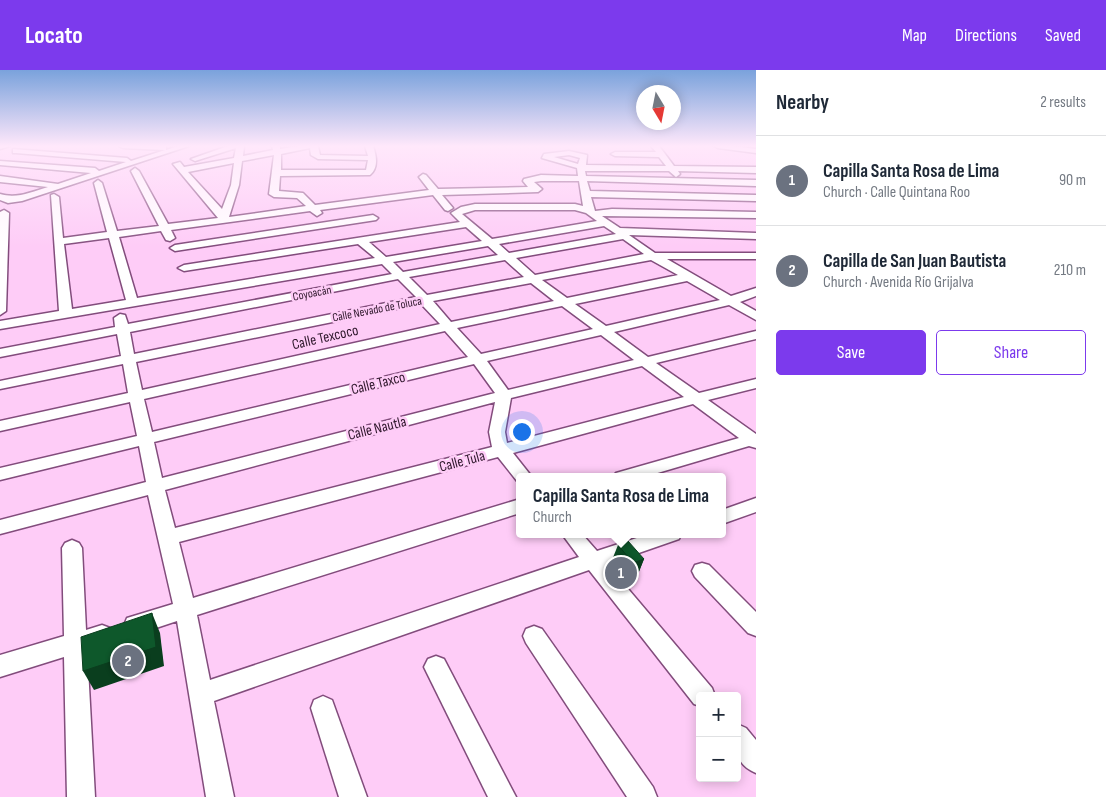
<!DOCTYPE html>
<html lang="en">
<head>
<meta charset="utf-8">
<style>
  :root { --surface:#fff; --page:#f6f6f7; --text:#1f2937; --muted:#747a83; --line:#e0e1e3; --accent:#7c3aed }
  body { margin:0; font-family:"Sofia Sans Condensed",sans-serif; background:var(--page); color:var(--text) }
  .controls { position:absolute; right:15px; bottom:15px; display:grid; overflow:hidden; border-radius:5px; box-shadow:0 2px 12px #0003 }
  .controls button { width:45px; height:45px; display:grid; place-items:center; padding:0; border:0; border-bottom:1px solid var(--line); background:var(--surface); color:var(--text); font:25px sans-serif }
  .compass { position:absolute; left:636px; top:15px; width:45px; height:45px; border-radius:50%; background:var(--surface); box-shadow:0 2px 12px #0003; rotate:170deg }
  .you { position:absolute; left:521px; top:361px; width:18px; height:18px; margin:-12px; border:4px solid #fff; border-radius:50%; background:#1a73e8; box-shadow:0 0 0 8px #1a73e833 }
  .badge { display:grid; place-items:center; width:32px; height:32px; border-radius:50%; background:var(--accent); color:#fff; font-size:16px; font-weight:700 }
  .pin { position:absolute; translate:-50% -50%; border:2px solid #fff; box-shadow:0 1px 5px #0006 }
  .popup { position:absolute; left:516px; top:403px; width:210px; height:65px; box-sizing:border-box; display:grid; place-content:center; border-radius:5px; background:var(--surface); filter:drop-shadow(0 1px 4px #0005); font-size:16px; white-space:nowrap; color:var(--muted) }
  .popup b { font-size:19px; color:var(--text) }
  .popup::after { content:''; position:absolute; left:50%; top:100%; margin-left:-10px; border:10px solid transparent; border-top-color:var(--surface) }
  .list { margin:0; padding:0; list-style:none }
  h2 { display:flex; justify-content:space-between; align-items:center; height:65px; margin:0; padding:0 20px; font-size:21px }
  h2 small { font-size:16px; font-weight:400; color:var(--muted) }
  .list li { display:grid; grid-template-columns:32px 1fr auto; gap:15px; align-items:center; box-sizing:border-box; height:90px; padding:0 20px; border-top:1px solid var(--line) }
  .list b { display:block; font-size:19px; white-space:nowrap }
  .list p { margin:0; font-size:16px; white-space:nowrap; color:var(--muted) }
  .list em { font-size:16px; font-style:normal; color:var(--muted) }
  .actions { display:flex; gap:10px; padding:15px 20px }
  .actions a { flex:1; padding:11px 0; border:1px solid var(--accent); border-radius:5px; text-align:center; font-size:18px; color:var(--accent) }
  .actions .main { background:var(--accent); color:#fff }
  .map { position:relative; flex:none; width:756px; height:727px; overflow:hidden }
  header { display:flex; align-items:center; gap:30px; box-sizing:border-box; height:70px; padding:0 25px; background:var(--accent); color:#fff }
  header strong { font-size:24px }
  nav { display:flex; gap:28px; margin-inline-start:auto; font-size:18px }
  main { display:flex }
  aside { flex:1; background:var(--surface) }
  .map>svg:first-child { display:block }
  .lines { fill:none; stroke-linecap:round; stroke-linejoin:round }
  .minor-casing { stroke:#824c7c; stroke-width:3 }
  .minor { fill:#fff; fill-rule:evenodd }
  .wall { fill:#0c4c25 }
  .shaded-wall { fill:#0a3e1e }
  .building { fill:#0e582b; stroke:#0a3e1e }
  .labels { text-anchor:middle; stroke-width:5; stroke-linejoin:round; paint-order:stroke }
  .far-street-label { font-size:12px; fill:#2f182c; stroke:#feccf7 }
  .street-label { font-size:15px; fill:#2f182c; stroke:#feccf7 }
</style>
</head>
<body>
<header>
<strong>Locato</strong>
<nav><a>Map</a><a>Directions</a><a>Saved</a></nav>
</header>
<main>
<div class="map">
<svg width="756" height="727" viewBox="0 0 756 727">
  <rect width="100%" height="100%" fill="#feccf7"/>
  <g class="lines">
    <defs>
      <g id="minor">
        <polygon points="0,76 10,76 0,79"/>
        <path d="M119,76H166V80L178,76H189L22,131L8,133L0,130V124C17,129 31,122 48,117L0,112V106L58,114L91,103L0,95V91L95,98L99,101L126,92L16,83H13V79L127,88L131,91L165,80L123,78Z"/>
        <path d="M228,76H244L243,86L273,80L272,76H280V79L299,76H318L320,85L368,86L365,76H373C376,85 379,97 370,105L280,106L279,121L303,123L315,135L429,120L419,107L423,104L426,105L438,119L528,117L523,111L524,109L541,105L578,106L577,98L542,88L544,84L569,81L587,85L586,95L666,96L659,87L615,86L611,84L615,82H656L651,76H659L674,96L756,97V103L678,101L680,104L676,107L669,101H585L586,106L756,110V116L587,111L590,121L756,125V131L591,127L595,141L612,139L756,142V148L602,146L620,158L756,163V169L629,165L655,183H756V189H667L731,226L756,218V226L740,232L756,241V250L729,235L614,262L648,287L756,261V269L656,293L699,323L756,309V318L708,330L756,364V378L749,376L644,407H613L616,403L739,368L693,334L513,383L532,407H520V412L517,411L498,387L179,472L193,528L520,429V443L197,545L210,610L579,487L562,464H582L597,481L649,464H681L679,469L607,494L712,618L715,626H700V636L694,634L589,500L214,631L234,727H206L177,551L135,565L127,562L124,555L127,548L173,534L148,425L0,464V450L146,412L139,376L0,410V398L137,366L130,332L0,361V351L128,323L123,294L0,319V311L121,286L117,264L0,287V279L115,257L114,248L120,244L125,245L128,254L392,204L382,194L0,259V251L59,241L51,125L54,124L59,127L63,168L107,162L94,113L98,110L102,113L117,161L159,156L131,101L135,98L139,101L168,154L218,148L173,94L180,92L184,97L234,88L236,78L195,91L191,89ZM310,78L311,85L318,89L368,90L366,100H281V84ZM274,85L269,124L274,127L297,128L306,136L229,147L239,115L242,91ZM569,85L580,88L578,94L554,87ZM234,93L231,115L222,139L188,102ZM541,111H579L583,136L575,134H475L461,137L451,143L460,152L184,195L178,198L184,201L358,174L375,188L137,228L119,167L161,161L166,170L170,171L175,168L171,160L310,141L317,146L322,143L320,140L433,125L445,140L448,141L453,138L442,125L538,122L542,119L534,112ZM475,140H575L586,143L597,151L492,169L462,144ZM604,156L616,164L509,183L499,174ZM466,157L482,171L386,187L369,172ZM109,168L126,230L72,239L64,174ZM623,169L644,184L535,205L516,188ZM488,176L498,185L403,202L393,192ZM505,190L524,207L427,225L409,207ZM651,190L678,205L567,228L542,210ZM398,209L416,227L134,284L130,262ZM687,211L720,230L606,256L575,234ZM531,213L554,231L451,252L433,231ZM421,234L440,254L142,320L136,292ZM562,236L593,259L481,284L457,258ZM445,261L468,287L152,362L144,329ZM601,265L634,290L508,320L487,291ZM474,294L495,323L162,408L154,372ZM642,296L684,327L507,373L505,362L511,328ZM495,332L489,362L492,377L175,458L165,420Z"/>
        <polygon points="714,76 733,76 756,79 756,83 718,78"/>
        <polygon points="4,140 9,143 6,241 0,245 0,142"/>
        <polygon points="373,145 378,148 376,150 175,181 170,178 175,175"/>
        <polygon points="756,428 756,442 722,454 722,440"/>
        <polygon points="72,470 79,473 82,478 86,560 102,555 110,558 113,565 110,572 87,579 95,727 67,727 64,587 0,607 0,585 64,566 62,478 65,473"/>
        <polygon points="702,493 709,495 756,542 756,566 748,563 695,507 692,501 695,495"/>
        <polygon points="534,556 542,559 653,717 657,727 627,727 526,573 523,566 526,559"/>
        <polygon points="436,586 444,589 516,727 488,727 424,597 428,589"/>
        <polygon points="323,626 332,630 367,727 339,727 311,638 314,630"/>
        <path d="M737,654L746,658L756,670V703C732,693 737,676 737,654Z"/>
      </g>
    </defs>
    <use href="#minor" class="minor-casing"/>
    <use href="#minor" class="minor"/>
  </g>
  <polygon class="wall" points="618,475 644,489 636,509 625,513 610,495"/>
  <g class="shaded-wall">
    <polygon points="644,489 636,509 625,513 633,493"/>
    <polygon points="152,543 160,563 164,596 94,620 83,601"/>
  </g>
  <g class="building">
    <polygon points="628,471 644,489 633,493 618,475"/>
    <polygon points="152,543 156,577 83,601 81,567"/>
  </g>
  <linearGradient id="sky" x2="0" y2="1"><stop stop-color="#7aa2dc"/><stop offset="0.43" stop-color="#ffe8fb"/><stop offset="1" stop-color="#ffe8fb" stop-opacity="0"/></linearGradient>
  <rect width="756" height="177" fill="url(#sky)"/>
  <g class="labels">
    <g class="far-street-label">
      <text transform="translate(312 223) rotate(-11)" y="4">Coyoacán</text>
      <text transform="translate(377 239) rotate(-11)" y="4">Calle Nevado de Toluca</text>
    </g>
    <g class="street-label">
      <text transform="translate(325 267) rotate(-13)" y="5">Calle Texcoco</text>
      <text transform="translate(378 313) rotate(-14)" y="5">Calle Taxco</text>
      <text transform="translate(377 358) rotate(-14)" y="5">Calle Nautla</text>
      <text transform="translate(462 391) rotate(-15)" y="5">Calle Tula</text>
    </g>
  </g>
</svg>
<div class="controls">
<button>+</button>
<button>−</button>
</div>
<svg class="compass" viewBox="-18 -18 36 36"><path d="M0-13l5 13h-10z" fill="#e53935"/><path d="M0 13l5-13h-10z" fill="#747a83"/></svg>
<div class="you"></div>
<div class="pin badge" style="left:621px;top:503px;background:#6b7280">1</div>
<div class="popup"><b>Capilla Santa Rosa de Lima</b>Church</div>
<div class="pin badge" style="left:128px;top:591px;background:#6b7280">2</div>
</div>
<aside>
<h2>Nearby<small>2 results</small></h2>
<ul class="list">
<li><span class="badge" style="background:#6b7280">1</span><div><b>Capilla Santa Rosa de Lima</b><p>Church · Calle Quintana Roo</p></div><em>90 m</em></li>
<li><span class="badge" style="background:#6b7280">2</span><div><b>Capilla de San Juan Bautista</b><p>Church · Avenida Río Grijalva</p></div><em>210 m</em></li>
</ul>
<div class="actions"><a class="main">Save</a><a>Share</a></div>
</aside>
</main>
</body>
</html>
